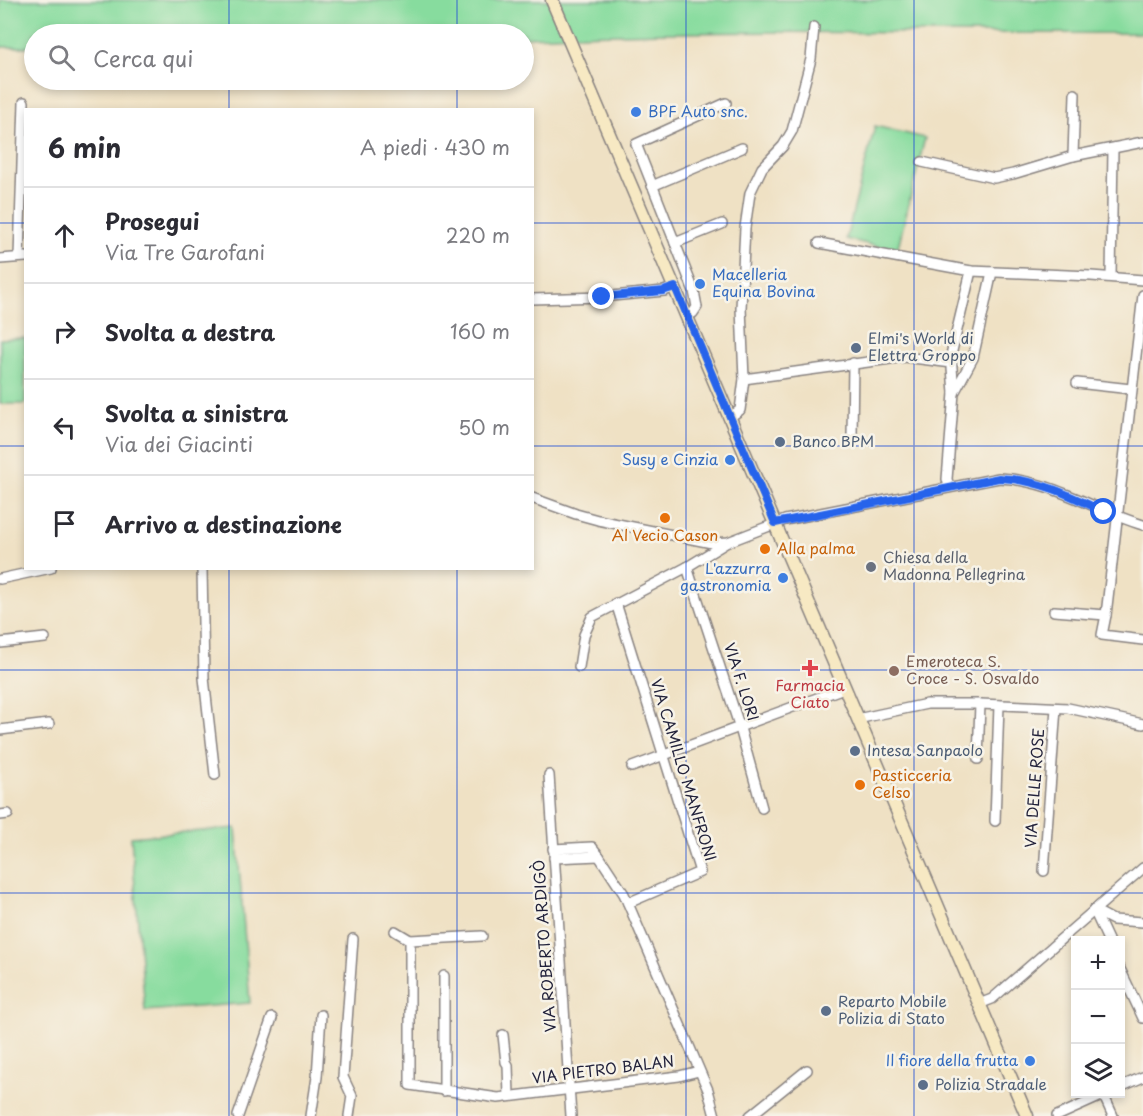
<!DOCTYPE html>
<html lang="it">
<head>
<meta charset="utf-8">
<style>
  :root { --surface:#fff; --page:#f2f2f3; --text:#2b2b33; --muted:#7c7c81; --line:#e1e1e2 }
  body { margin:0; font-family:"Playpen Sans",sans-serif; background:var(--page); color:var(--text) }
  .controls { position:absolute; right:18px; bottom:18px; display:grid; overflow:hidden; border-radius:0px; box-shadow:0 3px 9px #0003 }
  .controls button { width:54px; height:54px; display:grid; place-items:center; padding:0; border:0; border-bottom:2px solid var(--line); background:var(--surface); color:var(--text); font:30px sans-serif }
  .stop { position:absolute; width:18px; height:18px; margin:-14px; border:4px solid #2563eb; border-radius:50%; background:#fff }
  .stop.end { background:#2563eb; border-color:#fff; box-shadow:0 2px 6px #0008 }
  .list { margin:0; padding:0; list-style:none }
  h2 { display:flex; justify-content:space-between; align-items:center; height:78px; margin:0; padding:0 24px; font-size:26px }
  h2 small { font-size:20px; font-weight:400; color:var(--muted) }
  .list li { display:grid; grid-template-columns:39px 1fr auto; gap:18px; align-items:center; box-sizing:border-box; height:96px; padding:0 24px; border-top:2px solid var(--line) }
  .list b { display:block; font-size:22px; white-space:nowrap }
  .list p { margin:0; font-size:20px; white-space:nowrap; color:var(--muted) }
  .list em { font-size:20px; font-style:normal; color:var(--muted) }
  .icon { flex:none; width:33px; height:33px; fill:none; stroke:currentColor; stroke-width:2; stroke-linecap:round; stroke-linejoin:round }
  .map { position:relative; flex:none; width:1143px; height:1116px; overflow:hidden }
  .search { position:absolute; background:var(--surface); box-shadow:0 3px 9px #0003; left:24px; top:24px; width:510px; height:66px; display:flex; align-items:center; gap:15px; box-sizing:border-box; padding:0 21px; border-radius:33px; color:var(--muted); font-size:22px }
  .panel { position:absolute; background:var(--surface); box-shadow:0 3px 9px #0003; left:24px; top:108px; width:510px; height:462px; border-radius:0px }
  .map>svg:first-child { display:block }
  .green { fill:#87dc9e; stroke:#547f6c; stroke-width:1.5 }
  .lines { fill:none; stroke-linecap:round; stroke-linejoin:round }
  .street-casing { stroke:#888280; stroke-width:12 }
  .secondary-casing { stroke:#888280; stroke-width:15 }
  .street { stroke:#fff; stroke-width:9 }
  .secondary { stroke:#f7e9c3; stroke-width:12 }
  .route { stroke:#2563eb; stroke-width:8 }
  .grid { fill:none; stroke:#1d4ed8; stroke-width:1.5; stroke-opacity:0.55 }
  .shop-dot { fill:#3f7fe0; stroke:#f7f3e8; stroke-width:2 }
  .service-dot { fill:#5c6f8a; stroke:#f7f3e8; stroke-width:2 }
  .food-dot { fill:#e8710a; stroke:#f7f3e8; stroke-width:2 }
  .worship-dot { fill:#6b7280; stroke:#f7f3e8; stroke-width:2 }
  .health-dot { fill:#e0444e; stroke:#f7f3e8; stroke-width:2 }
  .education-dot { fill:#8d6e63; stroke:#f7f3e8; stroke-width:2 }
  .labels { text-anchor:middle; stroke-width:5; stroke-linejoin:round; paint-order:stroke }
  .shop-label { font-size:15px; fill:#366cbe; stroke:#f7f3e8; text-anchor:end }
  .service-label { font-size:15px; fill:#4e5e75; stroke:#f7f3e8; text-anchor:start }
  .food-label { font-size:15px; fill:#c56008; stroke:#f7f3e8; text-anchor:start }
  .worship-label { font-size:15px; fill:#5b616d; stroke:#f7f3e8; text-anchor:start }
  .education-label { font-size:15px; fill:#785e54; stroke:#f7f3e8; text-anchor:start }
  .street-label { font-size:15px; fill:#22223b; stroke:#f7f3e8 }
  .health-label { font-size:15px; fill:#be3a42; stroke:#f7f3e8 }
</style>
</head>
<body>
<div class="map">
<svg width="1143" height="1116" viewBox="0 0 1143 1116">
  <rect width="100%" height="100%" fill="#f7f3e8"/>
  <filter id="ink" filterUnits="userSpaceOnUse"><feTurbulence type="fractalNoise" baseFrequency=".0167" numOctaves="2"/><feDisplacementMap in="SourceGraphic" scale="12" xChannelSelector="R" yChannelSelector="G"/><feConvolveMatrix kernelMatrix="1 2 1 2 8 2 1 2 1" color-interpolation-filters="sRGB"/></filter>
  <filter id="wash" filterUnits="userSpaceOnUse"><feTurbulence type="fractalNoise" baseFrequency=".008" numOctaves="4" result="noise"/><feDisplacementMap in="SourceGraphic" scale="24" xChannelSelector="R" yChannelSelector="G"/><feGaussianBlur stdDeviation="1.35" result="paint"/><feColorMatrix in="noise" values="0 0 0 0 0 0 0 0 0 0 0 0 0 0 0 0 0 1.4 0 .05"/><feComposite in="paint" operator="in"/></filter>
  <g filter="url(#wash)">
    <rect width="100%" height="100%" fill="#efe1c4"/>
    <g class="green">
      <path d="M0,0H1143V33C937,35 730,28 524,37V34H34V47H0Z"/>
      <polygon points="875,126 925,138 897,251 846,239"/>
      <polygon points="25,338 25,404 0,404 0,339"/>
      <polygon points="236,828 250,1003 145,1011 131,837"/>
    </g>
  </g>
  <g filter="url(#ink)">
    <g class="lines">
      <defs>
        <g id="street">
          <polyline points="1073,156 1075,94"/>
          <polyline points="922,162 994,178 1013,174 1073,156 1143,142"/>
          <polyline points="652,186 742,148"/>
          <polyline points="675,243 722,224"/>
          <polyline points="819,243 971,271 1091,276 1143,280"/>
          <polyline points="19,257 24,102"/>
          <polyline points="0,259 26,257"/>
          <polyline points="1111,277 1113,149"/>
          <polyline points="532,299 602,297 664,291 675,287"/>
          <polyline points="688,316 693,313 697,307 694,291 636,144 726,103"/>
          <polyline points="744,379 905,357 952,363"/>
          <polyline points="1077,383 1131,389"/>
          <polyline points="954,393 973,358 992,272"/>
          <polyline points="730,417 740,410 744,379 741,308 745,228 750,193 762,168 783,146 792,131 811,59 814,27"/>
          <polyline points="852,436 853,363"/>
          <polyline points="949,487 947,479 954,393 951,355 971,271"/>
          <path d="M532,498L576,514L598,520L712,543L728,542L785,520L999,478C1052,480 1093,510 1143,525"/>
          <polyline points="687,567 740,728 762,808"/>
          <polyline points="202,568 204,678 215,775"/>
          <polyline points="0,579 51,568"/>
          <polyline points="616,603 700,872 628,903"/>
          <polyline points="1054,611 1106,615 1143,295"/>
          <polyline points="1106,615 1102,635 1143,640"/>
          <polyline points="0,643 45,638"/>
          <polyline points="579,667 584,635 592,617 687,567 726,543"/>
          <polyline points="857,719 927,704 980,704 1068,708 1143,724"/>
          <polyline points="0,730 49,724"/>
          <polyline points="978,759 980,704"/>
          <polyline points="632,767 844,688"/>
          <polyline points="549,775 571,1116"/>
          <polyline points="0,815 8,814"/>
          <polyline points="995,821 999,705"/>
          <polyline points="553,849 592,847 599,856 554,858"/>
          <polyline points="599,856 624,894 708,1090 715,1116"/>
          <polyline points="1044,871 1056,708"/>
          <polyline points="1094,910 1113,920 1143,922"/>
          <polyline points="1094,910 1108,940"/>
          <polyline points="395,931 410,940"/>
          <polyline points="482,936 410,940 410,1085 498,1098 679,1076 699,1071"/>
          <polyline points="1120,969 1143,1018"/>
          <polyline points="444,976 444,1091"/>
          <polyline points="979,1004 992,999 1143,868"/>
          <polyline points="503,1035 506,1062 508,1065 509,1096"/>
          <polyline points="1120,1087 1143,1077"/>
          <polyline points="1103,1094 1113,1116"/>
          <polyline points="238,1116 272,1018"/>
          <polyline points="311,1116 317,1077 321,1015"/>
          <polyline points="349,1116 352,1096 343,1077 353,939"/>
          <polyline points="750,1116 807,1070"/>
          <polyline points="1057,1116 1106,1094"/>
        </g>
        <polyline id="secondary" points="552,0 1027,1116"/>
      </defs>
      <use href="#street" class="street-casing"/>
      <use href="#secondary" class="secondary-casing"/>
      <use href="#street" class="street"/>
      <use href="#secondary" class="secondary"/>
    </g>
  </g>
  <g class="lines" filter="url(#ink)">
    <path class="route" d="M602,297L663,291L675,287L775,523L999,478C1037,479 1070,495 1104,512"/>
  </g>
  <path class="grid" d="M229,0V34M457,0V34M686,0V1116M914,0V1116M229,80V110M457,80V110M0,223H26M532,223H1143M0,446H26M532,446H1143M229,568V1116M457,568V1116M0,670H1143M0,893H1143"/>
  <g class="shop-dot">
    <circle cx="636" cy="112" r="6"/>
    <circle cx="700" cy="284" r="6"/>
    <circle cx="730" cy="460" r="6"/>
    <circle cx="783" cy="578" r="6"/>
    <circle cx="1030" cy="1061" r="6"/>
  </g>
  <g class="service-dot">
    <circle cx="856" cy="348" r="6"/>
    <circle cx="780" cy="442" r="6"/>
    <circle cx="855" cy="751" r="6"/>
    <circle cx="826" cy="1011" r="6"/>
    <circle cx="923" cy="1085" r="6"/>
  </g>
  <g class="food-dot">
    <circle cx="665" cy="518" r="6"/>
    <circle cx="765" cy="549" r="6"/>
    <circle cx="860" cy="785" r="6"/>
  </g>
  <circle class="worship-dot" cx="871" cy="567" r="6"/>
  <path class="health-dot" d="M807 659h6v6h6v6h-6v6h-6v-6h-6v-6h6z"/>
  <circle class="education-dot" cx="894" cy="671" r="6"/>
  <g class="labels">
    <g class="shop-label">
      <text x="648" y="117" text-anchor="start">BPF Auto snc.</text>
      <text x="712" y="280" text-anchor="start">Macelleria<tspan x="712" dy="17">Equina Bovina</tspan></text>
      <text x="718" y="465">Susy e Cinzia</text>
      <text x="771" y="574">L'azzurra<tspan x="771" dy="17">gastronomia</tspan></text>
      <text x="1018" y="1066">Il fiore della frutta</text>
    </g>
    <g class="service-label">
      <text x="868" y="344">Elmi's World di<tspan x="868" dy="17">Elettra Groppo</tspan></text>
      <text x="792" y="447">Banco BPM</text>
      <text x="867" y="756">Intesa Sanpaolo</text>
      <text x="838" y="1007">Reparto Mobile<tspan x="838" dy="17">Polizia di Stato</tspan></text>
      <text x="935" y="1090">Polizia Stradale</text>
    </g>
    <g class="food-label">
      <text x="665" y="541" text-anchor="middle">Al Vecio Cason</text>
      <text x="777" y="554">Alla palma</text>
      <text x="872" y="781">Pasticceria<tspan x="872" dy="17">Celso</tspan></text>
    </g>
    <g class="worship-label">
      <text x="883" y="563">Chiesa della<tspan x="883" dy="17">Madonna Pellegrina</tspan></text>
    </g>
    <g class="education-label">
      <text x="906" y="667">Emeroteca S.<tspan x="906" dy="17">Croce - S. Osvaldo</tspan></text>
    </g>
    <g class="street-label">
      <text transform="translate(741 682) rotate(72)" y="5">VIA F. LORI</text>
      <text transform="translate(683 770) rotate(73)" y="5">VIA CAMILLO MANFRONI</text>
      <text transform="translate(1035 788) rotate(-86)" y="5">VIA DELLE ROSE</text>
      <text transform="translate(545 946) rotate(-94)" y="5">VIA ROBERTO ARDIGÒ</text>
      <text transform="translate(603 1070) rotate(-7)" y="5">VIA PIETRO BALAN</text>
    </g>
    <g class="health-label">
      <text x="810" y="691">Farmacia<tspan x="810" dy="17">Ciato</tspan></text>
    </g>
  </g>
</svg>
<div class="controls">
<button>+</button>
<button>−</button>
<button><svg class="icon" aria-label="layers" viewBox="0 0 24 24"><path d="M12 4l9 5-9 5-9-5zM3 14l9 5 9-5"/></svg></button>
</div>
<div class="stop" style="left:1104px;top:512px"></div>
<div class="stop end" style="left:602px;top:297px"></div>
<div class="search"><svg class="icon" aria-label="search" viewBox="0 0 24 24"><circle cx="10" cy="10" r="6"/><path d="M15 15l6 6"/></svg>Cerca qui</div>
<section class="panel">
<h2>6 min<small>A piedi · 430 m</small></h2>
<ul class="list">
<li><svg class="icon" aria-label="ahead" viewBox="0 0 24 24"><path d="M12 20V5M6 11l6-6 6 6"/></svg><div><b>Prosegui</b><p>Via Tre Garofani</p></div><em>220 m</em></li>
<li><svg class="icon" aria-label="right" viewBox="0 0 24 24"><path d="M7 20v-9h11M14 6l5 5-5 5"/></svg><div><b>Svolta a destra</b></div><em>160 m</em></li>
<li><svg class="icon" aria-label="left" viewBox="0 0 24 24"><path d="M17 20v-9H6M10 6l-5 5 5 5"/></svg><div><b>Svolta a sinistra</b><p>Via dei Giacinti</p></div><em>50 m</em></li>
<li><svg class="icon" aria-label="arrive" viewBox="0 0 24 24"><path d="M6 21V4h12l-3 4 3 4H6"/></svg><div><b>Arrivo a destinazione</b></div></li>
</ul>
</section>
</div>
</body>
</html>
